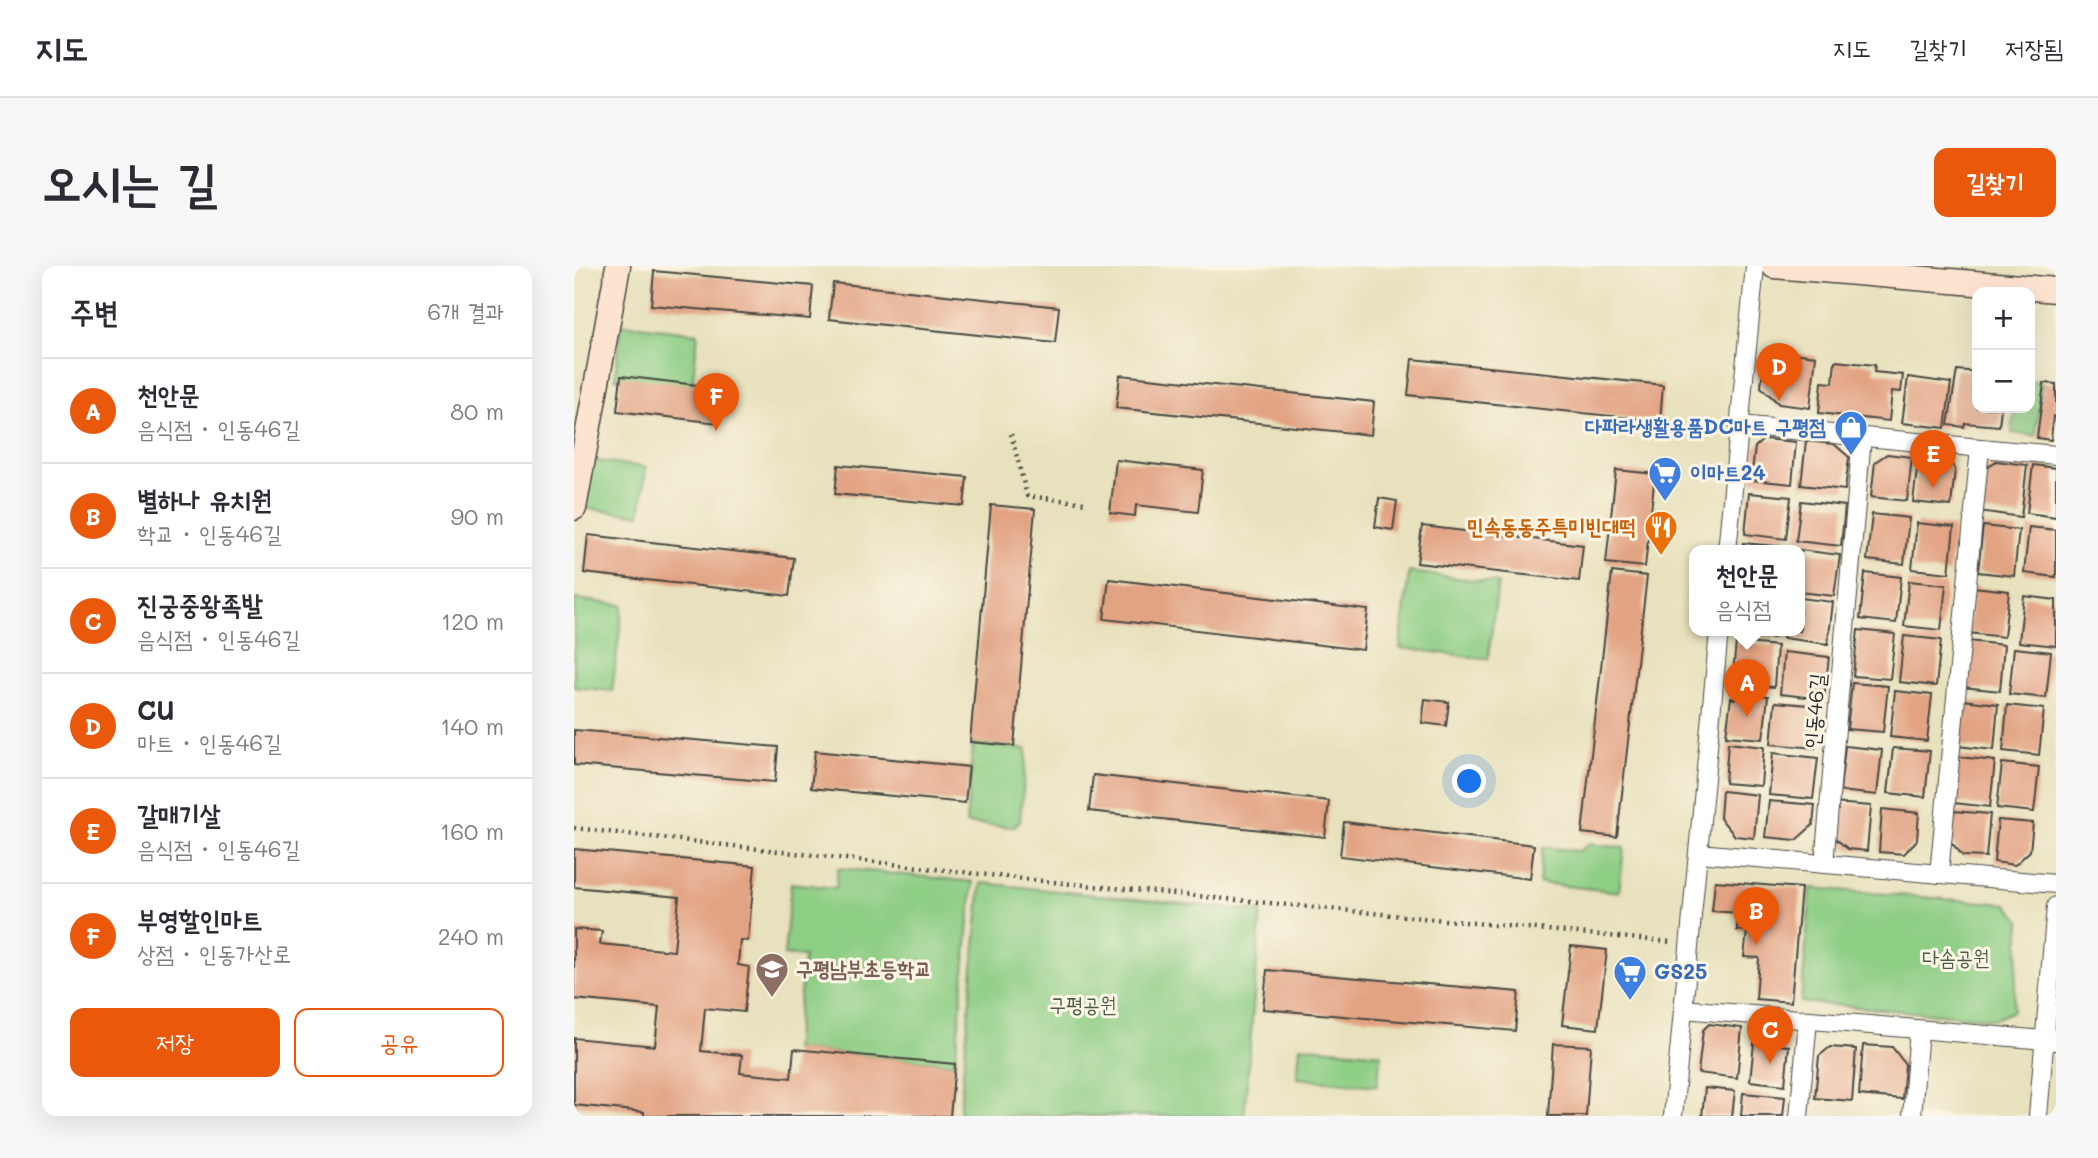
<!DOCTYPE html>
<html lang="ko">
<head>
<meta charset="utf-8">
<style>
  :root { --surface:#fff; --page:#f7f7f7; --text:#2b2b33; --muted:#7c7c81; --line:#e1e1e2; --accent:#ea580c }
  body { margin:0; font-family:Mali,"Poor Story",sans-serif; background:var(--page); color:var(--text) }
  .controls { position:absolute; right:21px; top:21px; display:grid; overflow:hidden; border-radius:14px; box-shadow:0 7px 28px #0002 }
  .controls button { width:63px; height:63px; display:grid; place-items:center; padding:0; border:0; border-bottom:2px solid var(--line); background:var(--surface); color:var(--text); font:35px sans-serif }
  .you { position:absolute; left:896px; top:516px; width:24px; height:24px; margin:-18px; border:5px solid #fff; border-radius:50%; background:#1a73e8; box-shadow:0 0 0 10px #1a73e833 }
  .badge { display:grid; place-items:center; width:46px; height:46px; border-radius:50%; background:var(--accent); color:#fff; font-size:23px; font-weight:700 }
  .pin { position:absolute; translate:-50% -58px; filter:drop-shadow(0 2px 4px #0008) }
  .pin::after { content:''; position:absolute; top:37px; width:24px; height:21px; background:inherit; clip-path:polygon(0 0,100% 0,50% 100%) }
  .popup { position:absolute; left:1115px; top:279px; width:116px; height:91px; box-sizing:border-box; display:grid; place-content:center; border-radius:14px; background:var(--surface); filter:drop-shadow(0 2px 5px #0005); font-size:23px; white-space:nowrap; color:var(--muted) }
  .popup b { font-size:26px; color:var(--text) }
  .popup::after { content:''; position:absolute; left:50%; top:100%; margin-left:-14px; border:14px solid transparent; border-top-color:var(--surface) }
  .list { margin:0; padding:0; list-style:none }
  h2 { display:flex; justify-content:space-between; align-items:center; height:91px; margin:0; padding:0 28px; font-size:30px }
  h2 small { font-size:23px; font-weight:400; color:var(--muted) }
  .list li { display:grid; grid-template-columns:46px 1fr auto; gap:21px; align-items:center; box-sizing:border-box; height:105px; padding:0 28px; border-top:2px solid var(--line) }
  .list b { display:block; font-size:26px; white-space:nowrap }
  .list p { margin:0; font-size:23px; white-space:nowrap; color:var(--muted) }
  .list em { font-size:23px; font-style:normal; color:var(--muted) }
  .actions { display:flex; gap:14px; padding:21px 28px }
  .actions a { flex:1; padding:16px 0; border:2px solid var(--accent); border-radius:14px; text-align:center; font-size:24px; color:var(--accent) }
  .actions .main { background:var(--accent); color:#fff }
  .map { position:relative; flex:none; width:1482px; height:850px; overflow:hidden; border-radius:14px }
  header { display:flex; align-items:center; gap:42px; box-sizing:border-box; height:98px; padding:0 35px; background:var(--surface); border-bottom:2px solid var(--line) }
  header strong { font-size:33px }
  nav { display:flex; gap:38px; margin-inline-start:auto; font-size:24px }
  .intro { display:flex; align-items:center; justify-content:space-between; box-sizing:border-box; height:168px; padding:0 42px }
  h1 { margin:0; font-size:49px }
  .button { padding:18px 32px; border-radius:14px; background:var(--accent); color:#fff; font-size:24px; font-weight:700 }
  main { display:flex; gap:42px; padding:0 42px }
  aside { flex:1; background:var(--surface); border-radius:14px; box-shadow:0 7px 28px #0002 }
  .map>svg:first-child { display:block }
  .green { fill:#8ece85; stroke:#5c7c58; stroke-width:2 }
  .building { fill:#e2a383 }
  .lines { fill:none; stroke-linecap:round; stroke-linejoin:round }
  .street-casing { stroke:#474641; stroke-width:20 }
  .secondary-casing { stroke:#474641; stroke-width:27 }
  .path { stroke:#474641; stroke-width:4.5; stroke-dasharray:2 5; stroke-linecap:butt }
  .street { stroke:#fff; stroke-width:18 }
  .secondary { stroke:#fde4d1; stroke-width:24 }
  .labels { text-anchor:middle; stroke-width:6; stroke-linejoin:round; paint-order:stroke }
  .shop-label { font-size:21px; font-weight:bold; fill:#366cbe; stroke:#fcf5e5; text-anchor:start }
  .food-label { font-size:21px; font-weight:bold; fill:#c56008; stroke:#fcf5e5; text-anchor:end }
  .street-label { font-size:21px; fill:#2b2b2b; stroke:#fcf5e5 }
  .park-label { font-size:21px; fill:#495c46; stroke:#fcf5e5 }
  .education-label { font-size:21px; font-weight:bold; fill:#785e54; stroke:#fcf5e5; text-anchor:start }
</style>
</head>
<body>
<header>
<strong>지도</strong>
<nav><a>지도</a><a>길찾기</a><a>저장됨</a></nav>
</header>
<div class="intro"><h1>오시는 길</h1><a class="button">길찾기</a></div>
<main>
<aside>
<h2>주변<small>6개 결과</small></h2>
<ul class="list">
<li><span class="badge">A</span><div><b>천안문</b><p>음식점 · 인동46길</p></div><em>80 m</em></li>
<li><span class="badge">B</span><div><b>별하나 유치원</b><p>학교 · 인동46길</p></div><em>90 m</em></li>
<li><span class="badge">C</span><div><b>진궁중왕족발</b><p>음식점 · 인동46길</p></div><em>120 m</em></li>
<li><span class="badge">D</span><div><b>CU</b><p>마트 · 인동46길</p></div><em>140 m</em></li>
<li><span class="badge">E</span><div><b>갈매기살</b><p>음식점 · 인동46길</p></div><em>160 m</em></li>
<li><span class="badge">F</span><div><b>부영할인마트</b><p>상점 · 인동가산로</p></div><em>240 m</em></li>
</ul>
<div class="actions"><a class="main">저장</a><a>공유</a></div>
</aside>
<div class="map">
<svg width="1482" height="850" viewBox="0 0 1482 850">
  <rect width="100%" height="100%" fill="#fcf5e5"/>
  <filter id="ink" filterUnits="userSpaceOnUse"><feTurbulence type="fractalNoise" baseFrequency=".0143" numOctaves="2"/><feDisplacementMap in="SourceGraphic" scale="14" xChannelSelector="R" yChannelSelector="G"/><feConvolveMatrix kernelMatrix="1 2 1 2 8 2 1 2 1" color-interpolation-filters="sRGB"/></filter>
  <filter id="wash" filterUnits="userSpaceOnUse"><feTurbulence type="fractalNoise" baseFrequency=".00686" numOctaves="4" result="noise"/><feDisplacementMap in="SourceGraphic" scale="28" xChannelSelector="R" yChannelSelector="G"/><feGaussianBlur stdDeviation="1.57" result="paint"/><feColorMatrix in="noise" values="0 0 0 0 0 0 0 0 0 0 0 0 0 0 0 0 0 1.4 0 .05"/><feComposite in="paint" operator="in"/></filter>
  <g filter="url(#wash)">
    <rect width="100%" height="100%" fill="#e8e1bd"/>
    <g class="green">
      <polygon points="47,58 124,67 118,121 41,112"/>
      <polygon points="1456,114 1468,116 1461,170 1438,167 1441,142 1456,142"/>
      <polygon points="15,194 72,201 66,249 9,242"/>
      <polygon points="835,306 924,317 914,393 826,382"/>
      <polygon points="0,333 49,339 38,425 0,421"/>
      <polygon points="399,478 453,483 446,555 439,561 392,557"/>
      <polygon points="1015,578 1050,582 1045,626 965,617 969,581 1005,585"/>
      <polygon points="264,602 399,616 381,798 220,783 230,691 210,689 217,617 262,622"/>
      <polygon points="407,617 687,646 670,850 385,850"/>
      <polygon points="1237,622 1433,638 1447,655 1439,745 1421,753 1227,736"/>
      <polygon points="726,780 807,788 803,820 723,812"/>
    </g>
    <g id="blocks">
      <g class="building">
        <polygon points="80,5 239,20 236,53 77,39"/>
        <polygon points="259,17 485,41 481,77 255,53"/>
        <polygon points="1191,84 1242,90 1236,142 1205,138 1187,121"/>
        <polygon points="838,93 1089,119 1086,155 834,129"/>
        <polygon points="1261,95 1301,99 1300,106 1329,109 1327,126 1318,125 1315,155 1245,147 1248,116 1259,117"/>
        <polygon points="1383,104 1403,106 1403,142 1427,142 1425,160 1391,157 1390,161 1374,159"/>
        <polygon points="546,109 800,136 797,169 542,142"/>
        <polygon points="47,110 148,122 144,157 43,145"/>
        <polygon points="1334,111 1377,117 1371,162 1328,157"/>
        <polygon points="1470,117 1482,118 1482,151 1479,150 1477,174 1463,172"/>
        <polygon points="1190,173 1222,176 1218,218 1177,214 1181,181"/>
        <polygon points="1232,175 1260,178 1275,191 1271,224 1227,219"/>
        <polygon points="1345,187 1371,190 1381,203 1377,240 1339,236"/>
        <polygon points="1313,188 1338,191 1333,235 1297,231 1301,196"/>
        <polygon points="542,194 629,204 624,246 562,239 561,250 536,247"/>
        <polygon points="1422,195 1453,199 1447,251 1405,245 1410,204"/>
        <polygon points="264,199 393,211 390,240 261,228"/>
        <polygon points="1459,199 1482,202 1482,251 1453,247"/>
        <polygon points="1042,204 1081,208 1071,301 1032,297"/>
        <polygon points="1175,227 1217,231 1212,273 1171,268"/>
        <polygon points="805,232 823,235 819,264 801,261"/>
        <polygon points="1227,235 1271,240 1267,280 1222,275"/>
        <polygon points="417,239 461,243 440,480 396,476"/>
        <polygon points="1298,248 1335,252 1330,298 1293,294"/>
        <polygon points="1343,257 1380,261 1375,307 1338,303"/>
        <polygon points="848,260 1009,279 1005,315 843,297"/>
        <polygon points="1409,260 1445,264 1440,310 1404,306"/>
        <polygon points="1455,261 1482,264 1482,311 1450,307"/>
        <polygon points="14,269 220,292 215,330 10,307"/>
        <polygon points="1169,277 1211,281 1210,285 1169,285"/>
        <polygon points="1226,284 1266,289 1260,330 1226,326"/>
        <polygon points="1038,306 1073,310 1043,571 1008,567"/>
        <polygon points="1291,307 1327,311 1322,357 1286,353"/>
        <polygon points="535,313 794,344 789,384 530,353"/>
        <polygon points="1335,315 1372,319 1367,364 1330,360"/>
        <polygon points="1399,321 1435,325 1430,371 1394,367"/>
        <polygon points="1450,330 1482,334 1482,380 1445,376"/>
        <polygon points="1226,332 1259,336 1254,378 1209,372 1210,365 1226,365"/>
        <polygon points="1284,364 1321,368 1316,413 1279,410"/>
        <polygon points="1158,365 1200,365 1200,372 1158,368"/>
        <polygon points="1330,370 1367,374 1362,420 1325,416"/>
        <polygon points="1394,375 1430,379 1426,425 1389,421"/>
        <polygon points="1162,376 1203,380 1200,421 1158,418"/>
        <polygon points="1440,382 1477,386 1472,432 1435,428"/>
        <polygon points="1210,386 1255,391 1250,433 1206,428"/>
        <polygon points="1278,417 1314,420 1309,466 1273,463"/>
        <polygon points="1321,425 1358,429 1353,475 1316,471"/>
        <polygon points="1162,426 1194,430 1189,473 1152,470 1157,432 1161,433"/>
        <polygon points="851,433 875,436 872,460 848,457"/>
        <polygon points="1388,434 1424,438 1420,484 1383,480"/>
        <polygon points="1201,436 1245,440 1241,482 1197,478"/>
        <polygon points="1433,439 1470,443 1465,489 1429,485"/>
        <polygon points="0,464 204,481 201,516 0,499"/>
        <polygon points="1154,477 1190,481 1187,520 1151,517"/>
        <polygon points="1271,480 1308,484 1303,529 1266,525"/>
        <polygon points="1319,482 1356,485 1351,531 1314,527"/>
        <polygon points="241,485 395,501 391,537 237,522"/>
        <polygon points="1199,487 1244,492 1239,533 1195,529"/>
        <polygon points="1385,491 1421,495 1416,541 1380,537"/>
        <polygon points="1428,497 1465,501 1460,546 1423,542"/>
        <polygon points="519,509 755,535 751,571 515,545"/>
        <polygon points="1148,525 1184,529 1180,572 1161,570 1146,552"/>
        <polygon points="1195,535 1241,539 1239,559 1222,574 1191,571"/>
        <polygon points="1259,537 1297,540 1293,585 1274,583 1256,568"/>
        <polygon points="1308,543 1345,547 1343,574 1330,588 1305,586"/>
        <polygon points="1378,545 1416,548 1412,591 1389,590 1375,574"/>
        <polygon points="1424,554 1459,557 1456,585 1441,599 1420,596"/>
        <polygon points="770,556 960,579 956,613 766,590"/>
        <polygon points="0,583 181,600 174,675 166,674 164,699 175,701 170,746 131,742 127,785 168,789 166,807 217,812 220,783 381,798 376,850 70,850 70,846 0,839 0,772 81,780 85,741 0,733 0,663 28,665 26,678 100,685 105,631 0,621"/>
        <polygon points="1141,615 1227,622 1217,736 1182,733 1185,692 1170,691 1173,665 1163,664 1164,647 1138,645"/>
        <polygon points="997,680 1033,684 1024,763 988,759"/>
        <polygon points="693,704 945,726 941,765 689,743"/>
        <polygon points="1135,758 1168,762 1163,812 1124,807 1129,764"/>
        <polygon points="1180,777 1215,780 1211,819 1176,815"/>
        <polygon points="979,778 1017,780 1012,850 974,850"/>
        <polygon points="1289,779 1318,781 1331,798 1328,833 1285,829"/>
        <polygon points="1256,781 1282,783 1278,835 1241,832 1245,790"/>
        <polygon points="1131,822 1161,825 1158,850 1128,850"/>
        <polygon points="1169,827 1211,831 1209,850 1167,850"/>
      </g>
    </g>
  </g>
  <g filter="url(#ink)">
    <use href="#blocks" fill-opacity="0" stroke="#474641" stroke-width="2"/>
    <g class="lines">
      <defs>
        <g id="street">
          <polyline points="1165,159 1482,189"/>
          <polyline points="1153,285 1181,0"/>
          <polyline points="1124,587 1482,618"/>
          <polyline points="1250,598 1288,171"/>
          <polyline points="1365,608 1406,182"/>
          <polyline points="1109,743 1482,775"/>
          <polyline points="1099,850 1145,365"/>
          <polyline points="1225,850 1234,754"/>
          <polyline points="1338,850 1345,764"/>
          <polyline points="1464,850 1482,640"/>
        </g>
        <g id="secondary">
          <polyline points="1200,0 1482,24"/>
          <polyline points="0,242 44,0"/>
        </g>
      </defs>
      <use href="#street" class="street-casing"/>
      <use href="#secondary" class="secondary-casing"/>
      <g class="path">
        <polyline points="437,168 453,230 512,237"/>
        <polyline points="0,562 468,615 1097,676"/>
      </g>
      <use href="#street" class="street"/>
      <use href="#secondary" class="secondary"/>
    </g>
  </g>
  <defs>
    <symbol id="shop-pin" viewBox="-11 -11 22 30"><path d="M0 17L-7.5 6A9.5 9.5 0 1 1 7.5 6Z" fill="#3f7fe0" stroke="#fcf5e5"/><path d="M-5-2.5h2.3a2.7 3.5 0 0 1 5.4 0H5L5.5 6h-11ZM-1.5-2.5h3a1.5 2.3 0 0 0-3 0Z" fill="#fff"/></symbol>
    <symbol id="supermarket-pin" viewBox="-11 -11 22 30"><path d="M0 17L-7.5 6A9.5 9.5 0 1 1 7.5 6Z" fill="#3f7fe0" stroke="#fcf5e5"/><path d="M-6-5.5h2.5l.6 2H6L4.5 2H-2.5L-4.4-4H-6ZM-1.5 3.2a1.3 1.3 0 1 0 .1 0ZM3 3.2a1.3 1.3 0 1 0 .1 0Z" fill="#fff"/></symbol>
    <symbol id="restaurant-pin" viewBox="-11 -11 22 30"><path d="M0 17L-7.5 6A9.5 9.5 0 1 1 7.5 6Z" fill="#e8710a" stroke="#fcf5e5"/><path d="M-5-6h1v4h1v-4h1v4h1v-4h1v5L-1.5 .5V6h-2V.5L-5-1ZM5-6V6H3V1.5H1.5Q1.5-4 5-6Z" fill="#fff"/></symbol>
    <symbol id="school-pin" viewBox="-11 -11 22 30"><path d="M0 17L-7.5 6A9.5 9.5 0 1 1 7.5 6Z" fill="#8d6e63" stroke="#fcf5e5"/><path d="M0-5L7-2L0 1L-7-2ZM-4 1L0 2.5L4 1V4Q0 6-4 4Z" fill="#fff"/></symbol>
  </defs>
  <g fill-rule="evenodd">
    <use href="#shop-pin" x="1258" y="142" width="38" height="52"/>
    <use href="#supermarket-pin" x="1072" y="188" width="38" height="52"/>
    <use href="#restaurant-pin" x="1068" y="242" width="38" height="52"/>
    <use href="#school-pin" x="179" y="684" width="38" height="52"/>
    <use href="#supermarket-pin" x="1037" y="687" width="38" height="52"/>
  </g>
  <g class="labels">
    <g class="shop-label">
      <text x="1252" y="168" text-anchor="end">다파라생활용품DC마트 구평점</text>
      <text x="1116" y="214">이마트24</text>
      <text x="1080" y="713">GS25</text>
    </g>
    <g class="food-label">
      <text x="1062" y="268">민속동동주특미빈대떡</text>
    </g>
    <g class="street-label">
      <text transform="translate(1241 445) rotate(-85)" y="7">인동46길</text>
    </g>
    <g class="park-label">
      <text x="1382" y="699">다솜공원</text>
      <text x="509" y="746">구평공원</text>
    </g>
    <g class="education-label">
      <text x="222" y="710">구평남부초등학교</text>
    </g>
  </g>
</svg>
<div class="controls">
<button>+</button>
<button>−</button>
</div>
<div class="you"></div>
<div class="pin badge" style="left:1173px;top:451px">A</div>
<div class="popup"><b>천안문</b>음식점</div>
<div class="pin badge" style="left:1182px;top:679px">B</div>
<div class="pin badge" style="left:1196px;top:798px">C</div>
<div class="pin badge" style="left:1205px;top:135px">D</div>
<div class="pin badge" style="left:1359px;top:222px">E</div>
<div class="pin badge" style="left:142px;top:165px">F</div>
</div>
</main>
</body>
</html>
